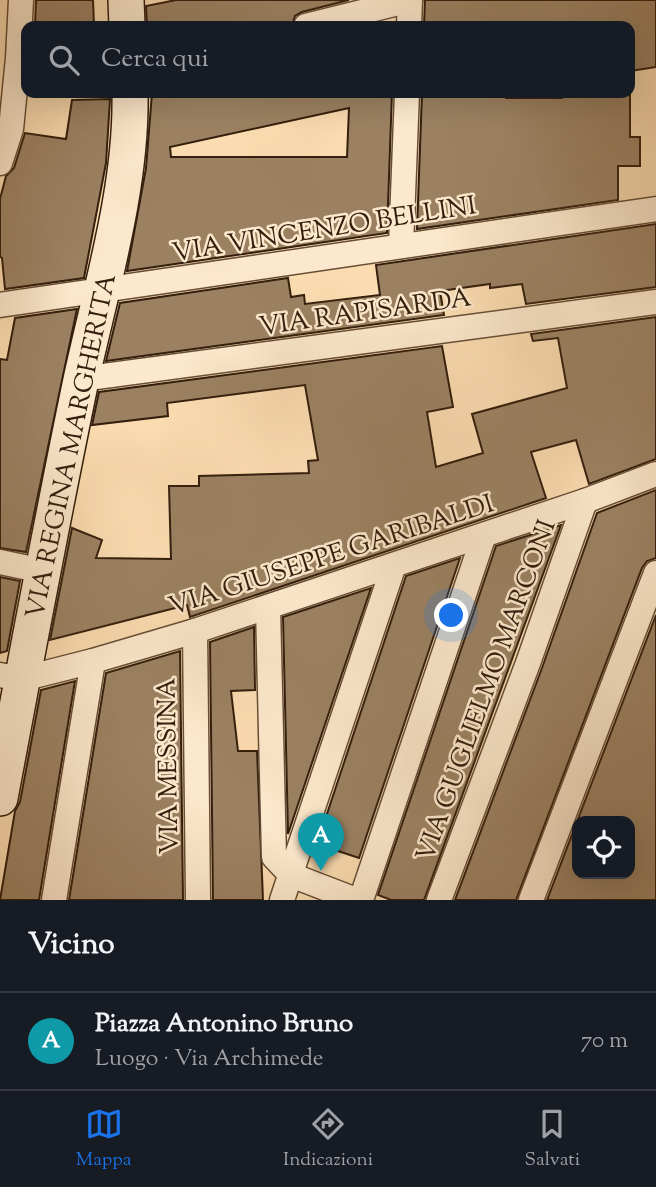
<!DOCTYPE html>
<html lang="it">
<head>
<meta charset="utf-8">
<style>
  :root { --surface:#171b24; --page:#242831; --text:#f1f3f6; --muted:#9ea1a6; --line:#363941; --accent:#1a73e8 }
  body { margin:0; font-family:"Sorts Mill Goudy",serif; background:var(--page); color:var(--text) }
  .controls { position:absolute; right:21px; bottom:21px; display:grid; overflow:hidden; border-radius:14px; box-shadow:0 7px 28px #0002 }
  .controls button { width:63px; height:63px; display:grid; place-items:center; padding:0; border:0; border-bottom:2px solid var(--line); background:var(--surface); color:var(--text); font:35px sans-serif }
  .you { position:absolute; left:452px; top:616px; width:24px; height:24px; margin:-18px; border:5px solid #fff; border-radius:50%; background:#1a73e8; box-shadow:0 0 0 10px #1a73e833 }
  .badge { display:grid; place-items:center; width:46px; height:46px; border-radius:50%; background:var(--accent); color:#fff; font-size:23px; font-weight:700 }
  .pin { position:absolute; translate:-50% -58px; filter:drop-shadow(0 2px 4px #0008) }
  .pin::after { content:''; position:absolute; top:37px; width:24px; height:21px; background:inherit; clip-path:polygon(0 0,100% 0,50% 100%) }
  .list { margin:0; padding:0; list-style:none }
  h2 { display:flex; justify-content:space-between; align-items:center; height:91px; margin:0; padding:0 28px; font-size:30px }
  h2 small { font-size:23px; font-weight:400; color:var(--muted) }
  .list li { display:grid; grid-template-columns:46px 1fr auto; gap:21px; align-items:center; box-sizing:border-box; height:98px; padding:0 28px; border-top:2px solid var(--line) }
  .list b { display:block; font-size:26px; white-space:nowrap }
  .list p { margin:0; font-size:23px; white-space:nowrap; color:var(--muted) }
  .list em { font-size:23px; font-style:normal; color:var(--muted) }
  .icon { flex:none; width:38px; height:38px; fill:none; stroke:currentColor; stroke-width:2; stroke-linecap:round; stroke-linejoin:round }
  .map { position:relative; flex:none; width:656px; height:900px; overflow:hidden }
  .search { position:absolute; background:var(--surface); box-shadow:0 7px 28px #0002; left:21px; right:21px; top:21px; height:77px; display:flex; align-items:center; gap:18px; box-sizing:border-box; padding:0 24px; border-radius:14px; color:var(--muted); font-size:26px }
  .sheet { height:189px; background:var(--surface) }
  nav { display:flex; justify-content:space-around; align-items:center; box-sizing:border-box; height:98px; border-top:2px solid var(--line); background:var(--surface); font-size:19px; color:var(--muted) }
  nav a { display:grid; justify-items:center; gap:4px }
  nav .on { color:var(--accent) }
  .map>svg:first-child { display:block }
  .building { fill:#9b8162; stroke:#341e0d; stroke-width:2; fill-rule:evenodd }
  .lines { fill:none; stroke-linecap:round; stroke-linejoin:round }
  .street-casing { stroke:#664e36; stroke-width:27 }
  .secondary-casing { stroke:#341e0d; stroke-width:38 }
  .street { stroke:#fce8cc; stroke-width:24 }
  .secondary { stroke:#fce8cc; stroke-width:35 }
  .labels { text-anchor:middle; stroke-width:5; stroke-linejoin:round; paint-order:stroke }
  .street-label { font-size:26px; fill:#341e0d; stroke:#fce8cc }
</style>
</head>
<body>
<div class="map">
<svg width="656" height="900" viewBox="0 0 656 900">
  <rect width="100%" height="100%" fill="#fbdcb0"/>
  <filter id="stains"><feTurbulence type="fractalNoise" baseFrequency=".00286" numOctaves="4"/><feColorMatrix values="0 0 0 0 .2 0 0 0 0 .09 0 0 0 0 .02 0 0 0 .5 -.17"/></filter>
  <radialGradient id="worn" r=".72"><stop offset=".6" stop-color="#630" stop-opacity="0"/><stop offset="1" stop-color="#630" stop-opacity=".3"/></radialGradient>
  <g class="building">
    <polygon points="36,0 93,0 94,26 35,26"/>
    <polygon points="176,0 349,0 302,12 295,16 292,26 147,26 146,6"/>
    <polygon points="425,0 656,0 656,67 630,71 630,26 424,26"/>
    <path d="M152,93H392L387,233L127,271L146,168ZM349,108L347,157H171L170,147Z"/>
    <polygon points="422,93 506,93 506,98 562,98 561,93 630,93 630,137 640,137 640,166 618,166 618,200 417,229"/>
    <polygon points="110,99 106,163 84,278 5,289 2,258 0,257 0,199 6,176 14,168 25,133 66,139 72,100"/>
    <polygon points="656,224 656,287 526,304 522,284 490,288 490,284 440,291 444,315 106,361 120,303 288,278 291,297 304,295 305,304 380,295 376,265"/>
    <polygon points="77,309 26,552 0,548 0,359 7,360 15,318"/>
    <polygon points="656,317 656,459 589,484 576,440 531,452 546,498 190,617 187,605 50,640 72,528 102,540 96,558 171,559 169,486 199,486 199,476 309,473 308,461 318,460 305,385 167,403 168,416 92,425 99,392 442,346 453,407 427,412 436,467 483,453 472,414 567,388 558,338 533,341 531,334"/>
    <polygon points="656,490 656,558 647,561 642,568 516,900 455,900 542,668 597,513"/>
    <polygon points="561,525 424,900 391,900 378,895 496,546"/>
    <polygon points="460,558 359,858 317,844 406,576"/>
    <polygon points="0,577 20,581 7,651 0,653"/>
    <polygon points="371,588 288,834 283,617"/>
    <path d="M656,615V900H547ZM577,821H630V874H577Z"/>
    <polygon points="254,627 255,690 231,691 238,751 257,751 263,900 213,900 210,642"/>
    <polygon points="180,651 183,900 69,900 106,673"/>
    <polygon points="75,681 39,900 0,900 15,811 20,802 41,690"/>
  </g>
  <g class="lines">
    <defs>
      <g id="street">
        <polyline points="306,26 410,0"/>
        <polyline points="409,26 410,0"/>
        <polyline points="0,163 11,129 18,58 21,0"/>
        <polyline points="401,246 407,93"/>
        <polyline points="0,305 656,209"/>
        <polyline points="81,379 656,302"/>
        <polyline points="0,562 43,571"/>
        <polyline points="268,608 274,857 291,875 356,900"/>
        <polyline points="195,631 198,900"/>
        <polyline points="0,675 22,679 93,661 195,631 585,501 656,474"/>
        <polyline points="54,900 93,661"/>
        <polyline points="282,900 394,565"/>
        <polyline points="361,900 484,535"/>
        <polyline points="439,900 528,663 585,501"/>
        <polyline points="531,900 656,573"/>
      </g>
      <g id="secondary">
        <polyline points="126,0 127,26"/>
        <path d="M0,798C26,659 52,519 81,380C101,288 132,188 130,93"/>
      </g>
    </defs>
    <use href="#street" class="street-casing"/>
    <use href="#secondary" class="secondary-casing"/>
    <use href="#street" class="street"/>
    <use href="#secondary" class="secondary"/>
  </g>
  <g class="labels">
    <g class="street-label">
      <text transform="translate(324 228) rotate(-9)" y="9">VIA VINCENZO BELLINI</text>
      <text transform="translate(365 311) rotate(-8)" y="9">VIA RAPISARDA</text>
      <text transform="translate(70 446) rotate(-78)" y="9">VIA REGINA MARGHERITA</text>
      <text transform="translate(331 554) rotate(-18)" y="9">VIA GIUSEPPE GARIBALDI</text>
      <text transform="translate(485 690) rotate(-70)" y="9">VIA GUGLIELMO MARCONI</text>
      <text transform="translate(167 766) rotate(-91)" y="9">VIA MESSINA</text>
    </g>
  </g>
  <rect width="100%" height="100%" filter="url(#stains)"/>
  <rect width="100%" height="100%" fill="url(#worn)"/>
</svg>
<div class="controls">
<button><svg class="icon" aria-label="locate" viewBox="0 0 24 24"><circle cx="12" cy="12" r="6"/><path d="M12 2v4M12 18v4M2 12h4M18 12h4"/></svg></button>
</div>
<div class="you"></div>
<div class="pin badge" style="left:321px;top:871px;background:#0f9aa8">A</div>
<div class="search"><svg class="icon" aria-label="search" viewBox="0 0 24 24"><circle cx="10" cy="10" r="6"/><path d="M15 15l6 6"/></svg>Cerca qui</div>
</div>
<section class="sheet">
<h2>Vicino<small></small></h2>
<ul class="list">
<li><span class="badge" style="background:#0f9aa8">A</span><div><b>Piazza Antonino Bruno</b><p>Luogo · Via Archimede</p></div><em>70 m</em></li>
</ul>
</section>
<nav>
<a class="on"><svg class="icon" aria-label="map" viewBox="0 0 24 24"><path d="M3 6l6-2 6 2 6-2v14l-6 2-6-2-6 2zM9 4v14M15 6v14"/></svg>Mappa</a>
<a><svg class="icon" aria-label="directions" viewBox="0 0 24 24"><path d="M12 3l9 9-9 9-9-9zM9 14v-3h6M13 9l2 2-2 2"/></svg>Indicazioni</a>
<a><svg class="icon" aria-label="saved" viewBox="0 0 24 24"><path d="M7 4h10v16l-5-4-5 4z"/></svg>Salvati</a>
</nav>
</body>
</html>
